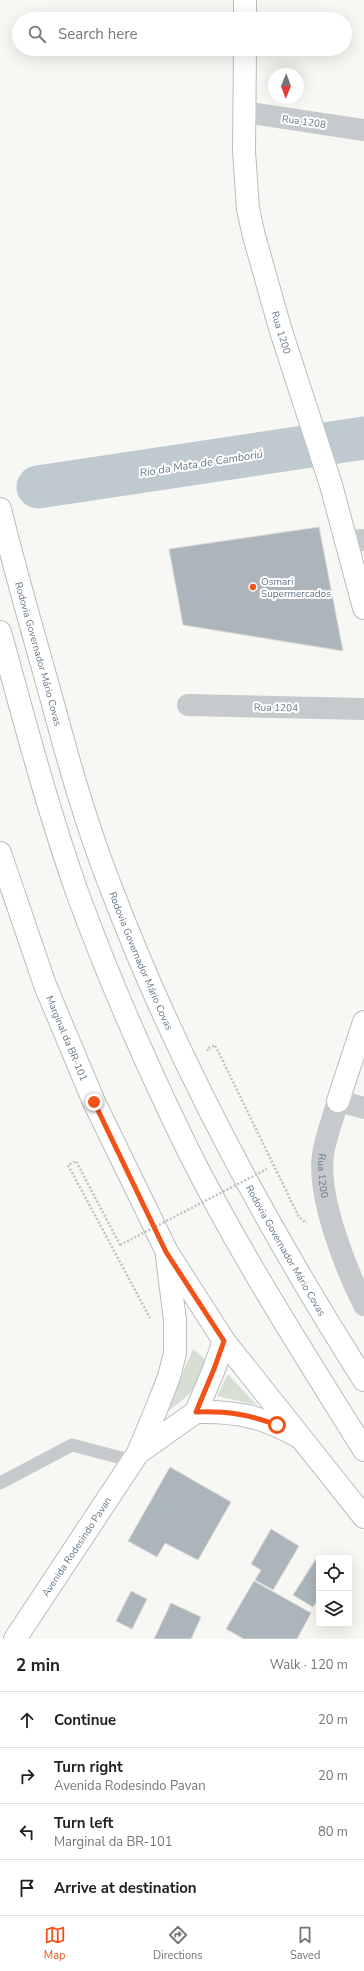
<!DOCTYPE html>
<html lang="en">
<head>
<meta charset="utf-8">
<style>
  :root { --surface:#fff; --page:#f6f6f6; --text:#222; --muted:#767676; --line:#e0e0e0; --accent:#f25118 }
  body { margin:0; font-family:"Nunito Sans",sans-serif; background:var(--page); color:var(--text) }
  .controls { position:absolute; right:12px; bottom:12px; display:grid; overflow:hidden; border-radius:4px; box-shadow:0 4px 16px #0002 }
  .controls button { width:36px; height:36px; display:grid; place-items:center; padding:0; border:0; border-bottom:1px solid var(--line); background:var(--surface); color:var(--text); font:20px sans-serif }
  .compass { position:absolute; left:268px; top:68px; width:36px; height:36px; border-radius:50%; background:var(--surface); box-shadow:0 4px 16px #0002; rotate:181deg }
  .stop { position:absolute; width:12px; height:12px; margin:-9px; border:3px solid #f25118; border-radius:50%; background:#fff }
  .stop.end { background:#f25118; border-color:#fff; box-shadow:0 1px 4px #0008 }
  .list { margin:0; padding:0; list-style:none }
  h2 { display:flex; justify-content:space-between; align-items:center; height:52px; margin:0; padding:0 16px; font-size:17px }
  h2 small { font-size:13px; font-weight:400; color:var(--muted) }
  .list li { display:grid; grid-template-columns:26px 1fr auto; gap:12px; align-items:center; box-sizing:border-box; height:56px; padding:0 16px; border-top:1px solid var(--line) }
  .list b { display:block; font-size:15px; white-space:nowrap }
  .list p { margin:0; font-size:13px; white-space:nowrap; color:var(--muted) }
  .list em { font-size:13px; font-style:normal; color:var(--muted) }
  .icon { flex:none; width:22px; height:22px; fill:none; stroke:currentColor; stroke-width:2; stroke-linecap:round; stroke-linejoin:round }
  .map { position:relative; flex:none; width:364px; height:1639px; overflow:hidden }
  .search { position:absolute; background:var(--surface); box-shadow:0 4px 16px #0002; left:12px; right:12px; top:12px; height:44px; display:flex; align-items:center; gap:10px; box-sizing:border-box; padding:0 14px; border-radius:22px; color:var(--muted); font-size:15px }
  .sheet { height:276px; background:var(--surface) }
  nav { display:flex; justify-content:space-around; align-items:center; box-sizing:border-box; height:56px; border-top:1px solid var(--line); background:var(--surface); font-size:11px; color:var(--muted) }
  nav a { display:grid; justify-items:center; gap:2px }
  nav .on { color:var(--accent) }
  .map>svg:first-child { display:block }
  .green { fill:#d7dfd4 }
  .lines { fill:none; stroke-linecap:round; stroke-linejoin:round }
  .river { stroke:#bfcad0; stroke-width:43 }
  .building { fill:#acb5bb; stroke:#d8d8d6 }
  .secondary-casing { stroke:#b8bdc2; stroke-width:24 }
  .motorway-casing { stroke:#b8bcbf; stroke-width:24 }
  .path { stroke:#bfc2c4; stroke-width:2.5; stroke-dasharray:2 2; stroke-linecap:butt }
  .service { stroke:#c6cacd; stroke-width:13 }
  .minor { stroke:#c6cacd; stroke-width:22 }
  .tertiary { stroke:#c6cacd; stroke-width:22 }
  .secondary { stroke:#fff; stroke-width:22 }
  .motorway { stroke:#fff; stroke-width:22 }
  .path-bridge { stroke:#bfc2c4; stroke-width:2.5; stroke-dasharray:2 2; stroke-linecap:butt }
  .route { stroke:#f25118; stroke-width:5 }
  .poi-dot { fill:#f25118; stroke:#fff; stroke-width:1.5 }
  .labels { text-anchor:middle; stroke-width:4; stroke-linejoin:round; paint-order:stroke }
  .street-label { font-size:10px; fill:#637687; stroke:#fff }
  .poi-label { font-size:10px; fill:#637687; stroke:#fff; text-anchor:start }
  .water-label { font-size:11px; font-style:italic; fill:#5f7883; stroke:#fff }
</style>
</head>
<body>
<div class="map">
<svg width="364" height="1639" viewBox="0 0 364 1639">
  <rect width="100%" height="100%" fill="#f7f7f3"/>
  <g class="green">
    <path d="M193,1349L205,1359C198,1389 189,1396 165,1413Z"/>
    <polygon points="228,1374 257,1405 217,1396"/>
  </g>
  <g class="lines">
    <polyline class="river" points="38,487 364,438"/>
  </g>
  <g class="building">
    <polygon points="319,527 343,651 183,625 169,549"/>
    <polygon points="170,1467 231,1502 198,1560 165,1543 157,1557 128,1541"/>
    <polygon points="271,1529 299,1546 273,1590 255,1580 261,1570 251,1564"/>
    <polygon points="316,1559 319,1561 319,1598 313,1607 293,1595"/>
    <polygon points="254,1581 311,1613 297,1639 244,1639 226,1629"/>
    <polygon points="131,1591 147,1599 132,1629 116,1621"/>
    <polygon points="171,1603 201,1617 191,1639 154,1639"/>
  </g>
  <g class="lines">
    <defs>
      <g id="secondary">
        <polyline points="245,19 245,0"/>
        <path id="s2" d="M245,49L244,151L248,209L254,236L280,328L331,485L364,608"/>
        <path id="s3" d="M0,853L45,985L94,1102L167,1252L224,1341L214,1369L196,1412L138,1453"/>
        <polyline points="338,1101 364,1022"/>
        <path d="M196,1412C240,1411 263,1417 301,1438"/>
        <path id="s4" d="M15,1639L138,1453L158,1405L169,1377L175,1353V1320L167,1257"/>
      </g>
      <g id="motorway">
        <path id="s5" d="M0,509C15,571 33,632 50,693C68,760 87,828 113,893C178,1063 266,1226 364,1380"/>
        <path d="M0,632C24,719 47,807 77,892C109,980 147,1066 188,1150C240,1254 303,1352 364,1450"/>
        <polyline points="224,1341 364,1517"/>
      </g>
    </defs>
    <use href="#secondary" class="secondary-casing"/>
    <use href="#motorway" class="motorway-casing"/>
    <g class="path">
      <polyline points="208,1051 207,1049 215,1045 299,1217 307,1223"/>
      <polyline points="120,1245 76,1161 68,1165 150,1318"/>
    </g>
    <polyline class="service" points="0,1483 72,1445 133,1461"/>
    <g class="minor">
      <polyline points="346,542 364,540"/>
      <polyline points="188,705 364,709"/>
      <path id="s1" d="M338,1101C333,1118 326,1136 323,1154C317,1196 345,1267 364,1305"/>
    </g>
    <g class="tertiary">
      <polyline points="244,112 364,130"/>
      <polyline points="338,1101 364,1108"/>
    </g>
    <use href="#secondary" class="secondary"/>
    <use href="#motorway" class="motorway"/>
    <polyline class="path-bridge" points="120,1245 267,1169"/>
  </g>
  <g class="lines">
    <path class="route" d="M94,1102L166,1252L224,1341L214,1369L196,1412C227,1411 248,1414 277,1425"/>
  </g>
  <circle class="poi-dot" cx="253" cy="587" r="4"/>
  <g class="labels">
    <g class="street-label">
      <text transform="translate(304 121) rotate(8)" y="4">Rua 1208</text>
      <text dy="4" stroke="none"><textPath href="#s2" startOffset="288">Rua 1200</textPath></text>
      <text dy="4" stroke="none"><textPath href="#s5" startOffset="150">Rodovia Governador Mário Covas</textPath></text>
      <text transform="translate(276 707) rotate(1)" y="4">Rua 1204</text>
      <text dy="4" stroke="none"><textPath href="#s5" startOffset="474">Rodovia Governador Mário Covas</textPath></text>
      <text dy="4" stroke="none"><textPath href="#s3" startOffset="197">Marginal da BR-101</textPath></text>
      <text dy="4" stroke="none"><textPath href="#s1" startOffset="77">Rua 1200</textPath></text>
      <text dy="4" stroke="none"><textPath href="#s5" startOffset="798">Rodovia Governador Mário Covas</textPath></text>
      <text dy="4" stroke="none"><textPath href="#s4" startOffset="111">Avenida Rodesindo Pavan</textPath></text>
    </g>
    <g class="poi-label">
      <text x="261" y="585">Osmari<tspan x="261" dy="12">Supermercados</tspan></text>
    </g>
    <g class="water-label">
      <text transform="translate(201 463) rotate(-9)" y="4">Rio da Mata de Camboriú</text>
    </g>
  </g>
</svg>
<div class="controls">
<button><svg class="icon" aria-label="locate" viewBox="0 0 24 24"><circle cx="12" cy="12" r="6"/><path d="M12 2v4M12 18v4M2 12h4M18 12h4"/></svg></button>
<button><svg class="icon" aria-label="layers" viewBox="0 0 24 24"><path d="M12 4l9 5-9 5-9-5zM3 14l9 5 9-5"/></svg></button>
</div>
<svg class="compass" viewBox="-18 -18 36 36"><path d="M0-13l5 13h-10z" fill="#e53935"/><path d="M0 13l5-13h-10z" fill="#767676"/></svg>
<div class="stop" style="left:277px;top:1425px"></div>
<div class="stop end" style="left:94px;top:1102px"></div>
<div class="search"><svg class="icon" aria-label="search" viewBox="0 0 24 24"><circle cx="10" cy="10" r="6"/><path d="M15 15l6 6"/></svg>Search here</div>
</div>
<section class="sheet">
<h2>2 min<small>Walk · 120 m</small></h2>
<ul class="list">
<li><svg class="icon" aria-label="ahead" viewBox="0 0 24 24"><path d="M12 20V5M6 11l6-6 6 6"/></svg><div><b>Continue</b></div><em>20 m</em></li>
<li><svg class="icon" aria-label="right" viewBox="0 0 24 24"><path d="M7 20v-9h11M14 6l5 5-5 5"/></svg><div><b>Turn right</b><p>Avenida Rodesindo Pavan</p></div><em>20 m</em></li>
<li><svg class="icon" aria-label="left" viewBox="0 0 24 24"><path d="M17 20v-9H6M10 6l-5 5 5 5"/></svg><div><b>Turn left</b><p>Marginal da BR-101</p></div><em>80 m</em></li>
<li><svg class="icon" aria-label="arrive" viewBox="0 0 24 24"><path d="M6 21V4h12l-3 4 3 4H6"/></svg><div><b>Arrive at destination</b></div></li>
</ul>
</section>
<nav>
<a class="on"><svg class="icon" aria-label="map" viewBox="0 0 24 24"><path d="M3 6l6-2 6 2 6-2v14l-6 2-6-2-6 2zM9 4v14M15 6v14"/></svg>Map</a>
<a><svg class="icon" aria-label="directions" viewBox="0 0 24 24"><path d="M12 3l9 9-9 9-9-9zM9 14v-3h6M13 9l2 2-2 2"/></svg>Directions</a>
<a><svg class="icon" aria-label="saved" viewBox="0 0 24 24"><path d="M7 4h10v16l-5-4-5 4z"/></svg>Saved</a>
</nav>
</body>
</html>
